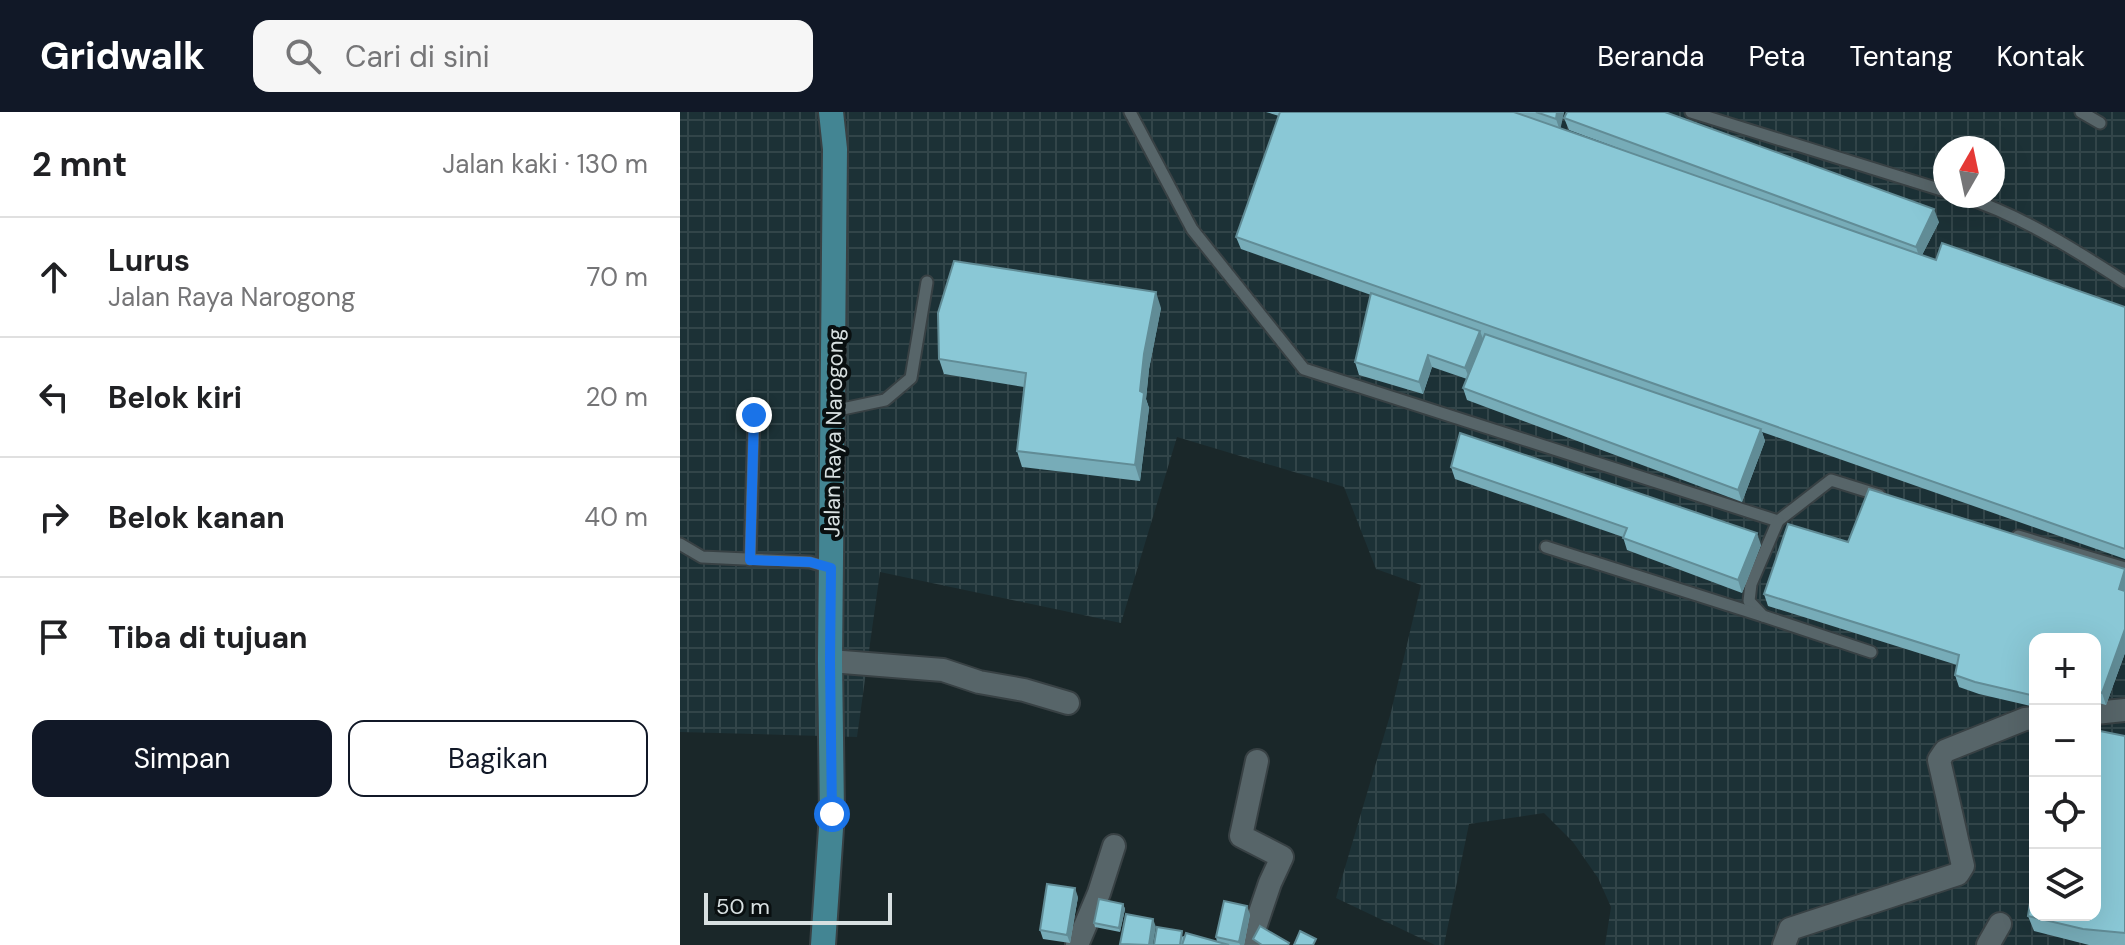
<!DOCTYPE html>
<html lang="id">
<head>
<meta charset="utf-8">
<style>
  :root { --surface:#fff; --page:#f6f6f6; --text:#202124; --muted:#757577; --line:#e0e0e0; --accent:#111827 }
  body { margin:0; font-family:"DM Sans",sans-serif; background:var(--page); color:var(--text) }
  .controls { position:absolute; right:24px; bottom:24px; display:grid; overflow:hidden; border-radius:16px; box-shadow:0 8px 32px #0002 }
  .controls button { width:72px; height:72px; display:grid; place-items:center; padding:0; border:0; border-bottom:2px solid var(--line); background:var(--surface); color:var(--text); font:40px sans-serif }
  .compass { position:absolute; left:1253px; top:24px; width:72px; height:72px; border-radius:50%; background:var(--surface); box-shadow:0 8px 32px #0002; rotate:9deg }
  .scale { position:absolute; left:24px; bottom:20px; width:188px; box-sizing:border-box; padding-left:8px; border:4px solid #d8e0e1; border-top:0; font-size:22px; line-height:28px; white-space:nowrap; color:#d8e0e1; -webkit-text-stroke:6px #090f10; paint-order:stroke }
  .stop { position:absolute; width:24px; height:24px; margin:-18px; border:6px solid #1a73e8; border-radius:50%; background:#fff }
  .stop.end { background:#1a73e8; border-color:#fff; box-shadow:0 2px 8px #0008 }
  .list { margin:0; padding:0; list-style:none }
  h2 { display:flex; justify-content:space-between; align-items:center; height:104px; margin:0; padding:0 32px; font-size:34px }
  h2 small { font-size:26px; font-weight:400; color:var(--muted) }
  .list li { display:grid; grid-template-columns:52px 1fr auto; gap:24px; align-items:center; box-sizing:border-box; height:120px; padding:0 32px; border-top:2px solid var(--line) }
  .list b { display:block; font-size:30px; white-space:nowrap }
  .list p { margin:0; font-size:26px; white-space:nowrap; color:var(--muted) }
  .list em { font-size:26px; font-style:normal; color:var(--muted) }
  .actions { display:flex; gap:16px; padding:24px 32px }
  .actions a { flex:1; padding:18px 0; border:2px solid var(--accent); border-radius:16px; text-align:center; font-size:28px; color:var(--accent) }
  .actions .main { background:var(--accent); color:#fff }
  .icon { flex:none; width:44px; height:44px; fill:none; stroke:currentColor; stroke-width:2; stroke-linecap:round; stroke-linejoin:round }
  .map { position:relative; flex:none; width:1445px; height:833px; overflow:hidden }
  header { display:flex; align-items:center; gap:48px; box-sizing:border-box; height:112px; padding:0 40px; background:var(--accent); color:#fff }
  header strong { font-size:38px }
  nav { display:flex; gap:44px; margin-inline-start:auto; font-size:28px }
  .search { width:560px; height:72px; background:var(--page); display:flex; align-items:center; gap:20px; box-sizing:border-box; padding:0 28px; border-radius:16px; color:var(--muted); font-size:30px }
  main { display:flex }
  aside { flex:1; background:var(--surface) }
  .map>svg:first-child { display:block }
  .industrial { fill:url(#industrial-grid); fill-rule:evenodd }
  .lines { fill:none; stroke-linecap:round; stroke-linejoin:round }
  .service-casing { stroke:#384144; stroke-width:15 }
  .minor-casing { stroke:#384144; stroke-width:26 }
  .primary-casing { stroke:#384144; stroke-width:28 }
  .service { stroke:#576569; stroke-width:11 }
  .minor { stroke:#576569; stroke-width:22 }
  .primary { stroke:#438593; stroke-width:24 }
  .wall { fill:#77acb8 }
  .shaded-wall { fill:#618c96 }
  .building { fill:#8ac8d6; stroke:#618c96; stroke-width:2 }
  .route { stroke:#1a73e8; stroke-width:10 }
  .labels { text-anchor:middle; stroke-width:8; stroke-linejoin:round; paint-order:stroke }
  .street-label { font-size:22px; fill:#d8e0e1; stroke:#090f10 }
</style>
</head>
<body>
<header>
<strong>Gridwalk</strong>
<div class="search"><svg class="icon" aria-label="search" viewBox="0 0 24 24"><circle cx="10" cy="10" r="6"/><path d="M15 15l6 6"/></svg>Cari di sini</div>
<nav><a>Beranda</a><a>Peta</a><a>Tentang</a><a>Kontak</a></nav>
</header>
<main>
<aside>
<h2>2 mnt<small>Jalan kaki · 130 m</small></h2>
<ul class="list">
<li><svg class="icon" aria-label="ahead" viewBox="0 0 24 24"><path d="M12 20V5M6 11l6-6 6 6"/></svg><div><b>Lurus</b><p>Jalan Raya Narogong</p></div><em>70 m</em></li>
<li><svg class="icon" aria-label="left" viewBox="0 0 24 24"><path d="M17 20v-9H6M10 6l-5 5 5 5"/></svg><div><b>Belok kiri</b></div><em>20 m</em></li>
<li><svg class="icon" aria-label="right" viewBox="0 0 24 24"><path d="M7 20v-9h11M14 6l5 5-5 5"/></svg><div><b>Belok kanan</b></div><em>40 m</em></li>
<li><svg class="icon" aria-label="arrive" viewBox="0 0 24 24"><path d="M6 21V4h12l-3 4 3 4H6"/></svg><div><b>Tiba di tujuan</b></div></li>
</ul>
<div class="actions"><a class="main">Simpan</a><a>Bagikan</a></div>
</aside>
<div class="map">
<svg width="1445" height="833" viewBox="0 0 1445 833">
  <defs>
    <pattern id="industrial-grid" width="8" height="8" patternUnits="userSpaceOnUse" patternTransform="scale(2)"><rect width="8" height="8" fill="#1c3136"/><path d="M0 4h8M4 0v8" fill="none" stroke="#324549"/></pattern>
  </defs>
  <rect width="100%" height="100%" fill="#1a2729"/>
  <path class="industrial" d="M0,0H1445V833H925L931,795L918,766L893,730L864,701L789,712L764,833H755L656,786L711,600L741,473L696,457L664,375L497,325L441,511L200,460L177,625L0,620ZM1265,36H1313V84H1265ZM1355,527H1415V803H1355Z"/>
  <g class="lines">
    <defs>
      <g id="service">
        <polyline points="450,0 512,117 624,257 1098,409 1151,368 1199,383"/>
        <polyline points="1011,0 1265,79"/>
        <polyline points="1401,0 1420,11"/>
        <path d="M1281,84C1341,103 1393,137 1445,170"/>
        <polyline points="153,299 205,288 231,266 247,170"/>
        <polyline points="1098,409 1071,472 1069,489 1083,504 1191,540"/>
        <polyline points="1338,424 1445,456"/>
        <polyline points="0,432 22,445 130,450 151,456"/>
        <polyline points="866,435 1083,504"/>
        <polyline points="70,448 74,303"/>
      </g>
      <g id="minor">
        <polyline points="150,549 263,558 299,570 344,578 388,591"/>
        <polyline points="1415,601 1445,598"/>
        <polyline points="397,833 419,781 434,734"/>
        <polyline points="569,833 590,771 602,745 561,724 577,649"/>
        <polyline points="1104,833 1110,817 1278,762 1283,754 1259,648 1265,639 1345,607 1355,606"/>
        <polyline points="1308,833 1320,812"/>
      </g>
      <polyline id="primary" points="143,833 152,702 150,549 155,37 151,0"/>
    </defs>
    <use href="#service" class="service-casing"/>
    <use href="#minor" class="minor-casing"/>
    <use href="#primary" class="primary-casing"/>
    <use href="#service" class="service"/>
    <use href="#minor" class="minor"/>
    <use href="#primary" class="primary"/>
  </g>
  <g class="wall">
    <polygon points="586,0 884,0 880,16 949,40 889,18 884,6 1259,110 1242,143 1256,148 1445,195 1445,447 1082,320 1085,329 1062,390 787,288 783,276 787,267 752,255 743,282 679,263 675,250 691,183 561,137 556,125 599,4"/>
    <polygon points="481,196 469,257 466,287 469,296 460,369 342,355 337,339 344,275 264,262 259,247"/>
    <polygon points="771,355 1081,433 1062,481 947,438 943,425 775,367"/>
    <polygon points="1168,430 1445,458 1445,541 1426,593 1415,590 1415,527 1355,527 1355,595 1299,582 1279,575 1275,563 1277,553 1088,494 1084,482"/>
    <polygon points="1445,624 1445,833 1409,833 1354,819 1348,804"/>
    <polygon points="398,785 390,831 363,827 360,818"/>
    <polygon points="443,792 445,797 440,820 415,815 414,811"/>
    <polygon points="570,802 564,833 474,833 504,824 503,832 537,830 536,825"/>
  </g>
  <g class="shaded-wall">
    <polygon points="877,0 884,0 880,19 876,7"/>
    <polygon points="1254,97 1259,110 1240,147 1236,135"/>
    <polygon points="476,180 481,196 469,257 466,287 469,296 460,369 455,353 460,279 464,242"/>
    <polygon points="800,219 805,232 790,268 785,256"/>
    <polygon points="748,243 752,255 743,282 739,270"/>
    <polygon points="1081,317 1085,329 1062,390 1058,378"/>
    <polygon points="1077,421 1081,433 1062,481 1058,468"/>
    <polygon points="1445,457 1445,483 1439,477"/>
    <polygon points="1445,517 1445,541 1426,593 1422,581"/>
    <polygon points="395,776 398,785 390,831 387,823"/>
    <polygon points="443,792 445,797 440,820 439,816"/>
    <polygon points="567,794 570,802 564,833 560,833 559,830"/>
    <polygon points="473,807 476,815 473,833 469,833"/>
  </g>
  <g class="building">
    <polygon points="600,0 834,0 1256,148 1262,131 1445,195 1445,437 556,125"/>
    <polygon points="856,0 877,0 876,7"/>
    <polygon points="887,0 985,0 1254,97 1236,135 884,6"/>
    <polygon points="274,149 476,180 464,242 460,279 464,281 455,353 337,339 346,261 259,247 258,201"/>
    <polygon points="691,181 800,219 785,256 748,243 739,270 675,250"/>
    <polygon points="805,222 1081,317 1058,378 783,276"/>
    <polygon points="780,321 1077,421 1058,468 943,426 947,416 771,355"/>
    <polygon points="1189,377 1445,457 1439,477 1445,479 1445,517 1422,581 1415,579 1415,527 1355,527 1355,584 1295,570 1275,563 1279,543 1084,482 1108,412 1168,430"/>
    <polygon points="1415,618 1445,624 1445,821 1403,817 1348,804 1355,759 1355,803 1415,803"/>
    <polygon points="367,772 395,776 387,823 360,818"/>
    <polygon points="419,787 443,792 439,816 414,811"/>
    <polygon points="544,789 567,794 559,830 536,825"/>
    <polygon points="446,802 473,807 469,833 440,832"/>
    <polygon points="580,814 609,831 608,833 582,833 573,827"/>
    <polygon points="477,815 502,819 500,833 474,833"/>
    <polygon points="620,819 636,827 633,833 614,833"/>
    <polygon points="506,821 549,833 502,833"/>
  </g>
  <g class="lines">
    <polyline class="route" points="74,303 70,448 130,450 151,456 150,549 152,702"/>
  </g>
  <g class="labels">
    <g class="street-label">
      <text transform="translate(153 321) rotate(-89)" y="8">Jalan Raya Narogong</text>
    </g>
  </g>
</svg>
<div class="controls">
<button>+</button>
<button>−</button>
<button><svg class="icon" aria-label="locate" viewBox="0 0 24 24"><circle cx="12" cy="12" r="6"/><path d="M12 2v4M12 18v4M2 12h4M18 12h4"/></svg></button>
<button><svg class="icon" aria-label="layers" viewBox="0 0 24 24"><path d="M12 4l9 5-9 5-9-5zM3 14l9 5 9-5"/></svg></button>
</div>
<svg class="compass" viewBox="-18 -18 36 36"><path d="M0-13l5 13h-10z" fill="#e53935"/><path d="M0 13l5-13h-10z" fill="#757577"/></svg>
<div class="scale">50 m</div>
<div class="stop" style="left:152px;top:702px"></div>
<div class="stop end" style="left:74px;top:303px"></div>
</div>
</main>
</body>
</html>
